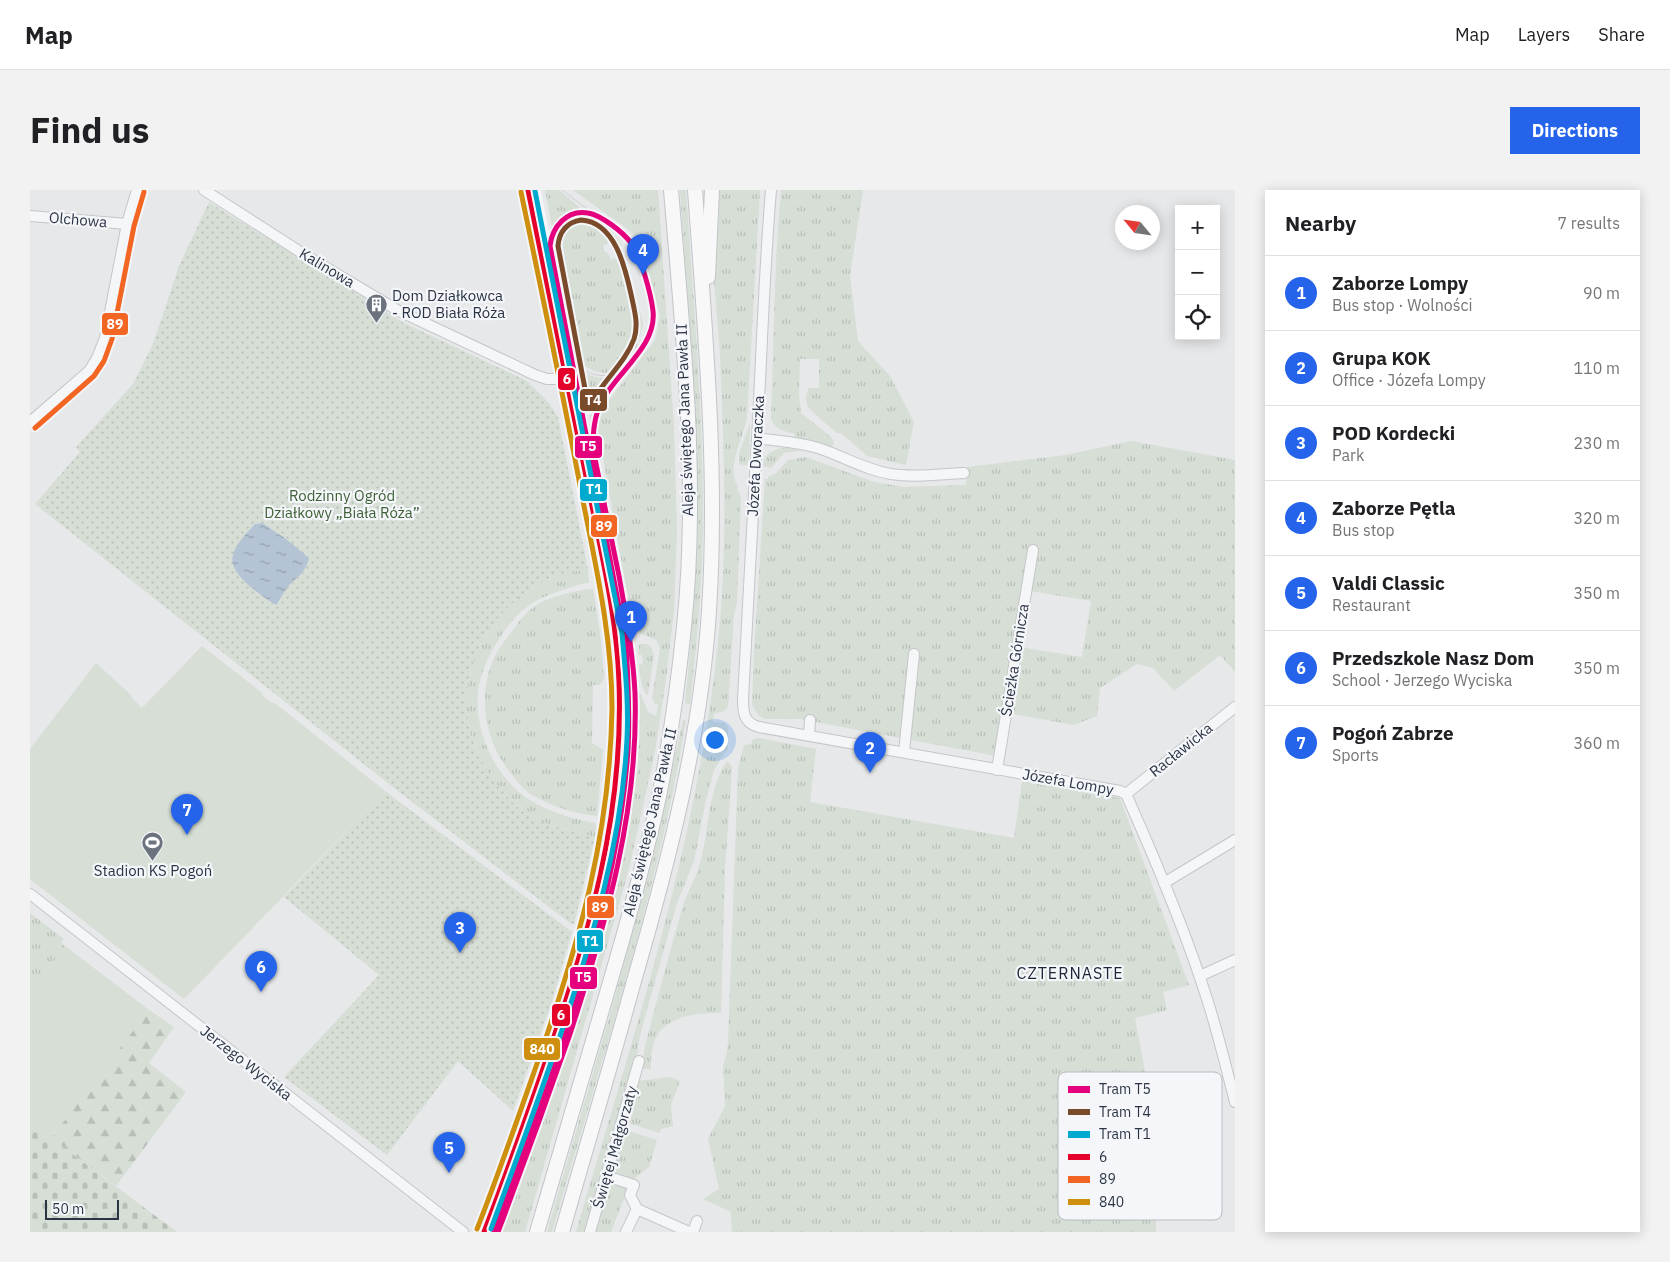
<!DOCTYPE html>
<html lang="en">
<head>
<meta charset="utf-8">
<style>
  :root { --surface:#fff; --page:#f2f2f2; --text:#202124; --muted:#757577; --line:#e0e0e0; --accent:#2563eb }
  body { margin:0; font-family:"IBM Plex Sans",sans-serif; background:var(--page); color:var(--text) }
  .controls { position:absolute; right:15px; top:15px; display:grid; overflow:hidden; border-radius:0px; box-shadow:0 2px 12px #0003 }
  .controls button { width:45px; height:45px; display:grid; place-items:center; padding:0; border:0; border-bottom:1px solid var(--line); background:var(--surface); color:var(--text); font:25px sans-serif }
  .compass { position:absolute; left:1085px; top:15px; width:45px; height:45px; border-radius:50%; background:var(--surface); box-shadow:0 2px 12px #0003; rotate:299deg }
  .scale { position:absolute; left:15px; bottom:12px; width:74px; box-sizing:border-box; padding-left:5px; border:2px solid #2b3445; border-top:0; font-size:14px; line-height:18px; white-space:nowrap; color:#2b3445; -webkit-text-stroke:4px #f4f6f9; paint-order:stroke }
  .you { position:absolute; left:684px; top:549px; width:18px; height:18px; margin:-12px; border:4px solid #fff; border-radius:50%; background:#1a73e8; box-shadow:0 0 0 8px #1a73e833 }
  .badge { display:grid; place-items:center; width:32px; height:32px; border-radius:50%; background:var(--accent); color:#fff; font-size:16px; font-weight:700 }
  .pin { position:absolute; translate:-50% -41px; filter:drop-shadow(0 1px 2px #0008) }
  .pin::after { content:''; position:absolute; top:26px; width:18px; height:15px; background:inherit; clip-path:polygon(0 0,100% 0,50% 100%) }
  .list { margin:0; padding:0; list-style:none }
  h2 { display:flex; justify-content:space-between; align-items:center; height:65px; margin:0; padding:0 20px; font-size:21px }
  h2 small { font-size:16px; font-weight:400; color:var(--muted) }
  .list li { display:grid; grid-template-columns:32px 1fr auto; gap:15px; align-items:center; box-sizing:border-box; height:75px; padding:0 20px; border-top:1px solid var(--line) }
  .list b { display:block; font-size:19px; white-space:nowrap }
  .list p { margin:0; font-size:16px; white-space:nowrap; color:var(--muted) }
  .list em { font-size:16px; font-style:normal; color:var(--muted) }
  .icon { flex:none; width:28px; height:28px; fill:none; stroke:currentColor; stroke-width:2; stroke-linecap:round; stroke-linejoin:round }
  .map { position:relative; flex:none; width:1205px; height:1042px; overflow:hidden; border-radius:0px }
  header { display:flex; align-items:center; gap:30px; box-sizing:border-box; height:70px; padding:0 25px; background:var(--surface); border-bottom:1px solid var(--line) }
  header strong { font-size:24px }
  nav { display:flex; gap:28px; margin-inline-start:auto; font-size:18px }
  .intro { display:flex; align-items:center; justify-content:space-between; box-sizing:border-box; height:120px; padding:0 30px }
  h1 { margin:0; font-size:35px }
  .button { padding:12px 22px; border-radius:0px; background:var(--accent); color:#fff; font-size:18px; font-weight:700 }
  main { display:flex; gap:30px; padding:0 30px }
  aside { flex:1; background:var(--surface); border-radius:0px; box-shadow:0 2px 12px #0003 }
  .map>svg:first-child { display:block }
  .grass { fill:url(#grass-tufts) }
  .forest { fill:url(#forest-firs) }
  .cemetery { fill:url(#cemetery-stones) }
  .park { fill:url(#park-dots) }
  .pitch { fill:#d6ded6 }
  .water { fill:url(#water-ripples) }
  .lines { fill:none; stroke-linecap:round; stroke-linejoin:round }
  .minor-casing { stroke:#c4c6c8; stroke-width:12 }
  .major-casing { stroke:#c2c5c8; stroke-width:16 }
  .minor { stroke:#f5f6f7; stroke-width:10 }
  .major { stroke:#f8f8f8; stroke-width:14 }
  .tram { stroke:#cecfd2; stroke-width:1 }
  .bus-1-casing { stroke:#f4f6f9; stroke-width:9 }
  .bus-2-casing { stroke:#f4f6f9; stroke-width:9 }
  .bus-3-casing { stroke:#f4f6f9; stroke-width:9 }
  .bus-1 { stroke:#e4002b; stroke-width:5 }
  .bus-2 { stroke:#f26522; stroke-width:5 }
  .bus-3 { stroke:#ce8f0e; stroke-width:5 }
  .tram-1-casing { stroke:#f4f6f9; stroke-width:9 }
  .tram-2-casing { stroke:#f4f6f9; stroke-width:9 }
  .tram-3-casing { stroke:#f4f6f9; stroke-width:9 }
  .tram-1 { stroke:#e5007d; stroke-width:5 }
  .tram-2 { stroke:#7a4b2a; stroke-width:5 }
  .tram-3 { stroke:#00a9ce; stroke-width:5 }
  .labels { text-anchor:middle; stroke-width:4.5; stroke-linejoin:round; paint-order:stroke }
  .street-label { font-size:15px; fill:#2b3445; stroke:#f4f6f9 }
  .poi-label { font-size:15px; fill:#2b3445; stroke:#f4f6f9; text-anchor:start }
  .park-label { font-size:15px; fill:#3f6138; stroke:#f4f6f9 }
  .neighbourhood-label { font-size:16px; letter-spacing:1px; fill:#1d2536; stroke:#f4f6f9 }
  .key { fill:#f4f6f9; stroke:#b8bcc3; stroke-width:1 }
  .key-label { font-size:14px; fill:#2b3445 }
  .line-badge { stroke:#f4f6f9; stroke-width:2 }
  .badge-label { font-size:14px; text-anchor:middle; font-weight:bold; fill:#fff }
</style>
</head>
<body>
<header>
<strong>Map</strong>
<nav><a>Map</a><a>Layers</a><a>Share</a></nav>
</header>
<div class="intro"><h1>Find us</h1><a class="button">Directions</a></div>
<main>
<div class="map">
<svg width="1205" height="1042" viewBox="0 0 1205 1042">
  <defs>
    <pattern id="grass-tufts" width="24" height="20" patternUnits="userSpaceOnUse" patternTransform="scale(1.25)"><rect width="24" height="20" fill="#d6ded6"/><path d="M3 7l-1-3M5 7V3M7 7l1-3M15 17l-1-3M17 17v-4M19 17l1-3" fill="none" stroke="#b8bfb9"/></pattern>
    <pattern id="forest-firs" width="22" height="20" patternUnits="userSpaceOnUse" patternTransform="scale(1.25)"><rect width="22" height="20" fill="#d6ded6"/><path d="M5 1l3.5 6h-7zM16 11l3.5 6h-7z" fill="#b8bfb9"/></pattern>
    <pattern id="cemetery-stones" width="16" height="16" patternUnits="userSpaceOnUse" patternTransform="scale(1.25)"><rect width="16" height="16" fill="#d6ded6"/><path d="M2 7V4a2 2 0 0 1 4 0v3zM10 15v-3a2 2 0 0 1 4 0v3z" fill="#b8bfb9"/></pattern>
    <pattern id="park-dots" width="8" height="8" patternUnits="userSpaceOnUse" patternTransform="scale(1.25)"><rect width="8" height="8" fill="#d6ded6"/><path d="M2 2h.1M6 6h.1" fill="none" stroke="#b8bfb9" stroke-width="1.8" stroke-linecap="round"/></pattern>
    <pattern id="water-ripples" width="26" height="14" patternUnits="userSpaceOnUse" patternTransform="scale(1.25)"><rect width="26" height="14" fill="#b4c4d5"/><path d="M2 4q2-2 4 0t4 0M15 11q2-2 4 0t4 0" fill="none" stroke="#93a0af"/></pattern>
  </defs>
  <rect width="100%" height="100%" fill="#e6e8ea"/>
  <g class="grass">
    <path d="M515,0H529L554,21C541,20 530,26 522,37Z"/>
    <path d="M543,0H628L644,237L647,341L644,420L636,489L625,562L599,679L495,1042H472C496,978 519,914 541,850C554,812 568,773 578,734C597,657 607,578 608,498L618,522L626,526L628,514H625L622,508L630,459L626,450L609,443L600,418L568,240L569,227L577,213L625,150L630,126L615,69L608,49L599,40Z"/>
    <path d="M650,0H656C663,108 673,216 673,325C673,388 667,451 660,514L655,513C662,446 667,379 667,311C667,208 657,104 650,0Z"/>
    <path d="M686,0H730L717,227C714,248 695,277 708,297L707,298L711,307L707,413L704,424L698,516C695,523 691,522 684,523L683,532L694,533L698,537V559L693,565L684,580L676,610L664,671L647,713L610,845L606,870L557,1042H546C603,846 670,646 689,442C698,350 694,257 690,165C688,133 684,101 683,69C683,46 685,23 686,0Z"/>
    <path d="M751,0H833L820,86L828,151L860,186L884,232L876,275L837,266L811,243H807C800,236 780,223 777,214C775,209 777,202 779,198H789V169H770L769,204L771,223L802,248L804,253L802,257L781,251L764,249L765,244C754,241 746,240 741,229C744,153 744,76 751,0Z"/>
    <path d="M546,26C567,24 583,39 592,56L585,58L582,51L572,56L575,62H577L581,70L595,66L613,134L607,157L594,175L580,183L566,182L550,174L524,46L533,32Z"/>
    <path d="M550,180C565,189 571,189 587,185C575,200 565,213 561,232Z"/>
    <polygon points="720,233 719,276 709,274 709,264"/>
    <path d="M1101,251L1205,270V482L1190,465L1144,501L1123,478L1107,474L1070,498L1067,526L1044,535L983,524L994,458L1052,467L1061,411L994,400L966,566L770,529H735C728,526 726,522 722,515L724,462L735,289H738L739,286L745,284L758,270L776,267L844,292L874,297L936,295L937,277L1036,265Z"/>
    <path d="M753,258L774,260L754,263L741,278L733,276C733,265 743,259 753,258Z"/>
    <path d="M558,380L559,392C536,399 512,404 493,420C473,437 451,475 448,502C444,540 464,584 494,606C513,620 542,629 565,633L566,636L565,647C546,641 520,637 503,628C485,618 472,601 460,585C408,510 448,414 531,384C539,381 549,381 558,380Z"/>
    <path d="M563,399L570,443L574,489L570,495H563L562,553L573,560L567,626C545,624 521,616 502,605C491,598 482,585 474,574C452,541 447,495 469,459C472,454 476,449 480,444C488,433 496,421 508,414C522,406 547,400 563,399Z"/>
    <path d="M611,454H616L621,457L624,466L618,505H616C611,495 610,486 609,474H613L612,465H608L609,455Z"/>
    <path d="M653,530H656C628,704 570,873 522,1042H517L584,810L622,669Z"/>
    <polygon points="729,548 786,559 780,612 984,648 992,591 1090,608 1159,795 1133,802 1137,820 1105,828 1126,940 1126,1042 702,1042 701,1022 673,1009 689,999 678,949 695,916 693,875 696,866 698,853 708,579 714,555 721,554 723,549"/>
    <path d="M697,571L701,575L702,579L695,678L691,823C666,823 632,825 623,855C621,862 621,871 621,879H611L615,856C627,810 639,765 652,719C657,702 667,687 671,670C679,638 678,599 697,571Z"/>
    <polygon points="0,723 34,749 31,753 35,756 0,802"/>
    <polygon points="640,887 650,891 641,915 643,936 631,939 630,943 598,933 596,931 608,891"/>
    <polygon points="596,940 627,950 619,977 601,991 584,984 582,982 593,942"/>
    <polygon points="579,992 599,995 581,1042 564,1042"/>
  </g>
  <polygon class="forest" points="119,820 144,837 119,873 156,902 86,996 21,948"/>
  <polygon class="cemetery" points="0,932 21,948 147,1042 0,1042"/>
  <g class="park">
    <path d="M179,12L374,133L497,191L519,213L528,227L558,380C549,381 539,381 531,384C448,414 408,510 460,585C472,601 485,618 503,628C520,637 546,641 565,647L544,734L540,733L359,594L5,314L50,262L46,257L103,194L123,154L149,76Z"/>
    <polygon points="355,601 542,742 522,811 483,921 428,871 357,965 254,887 349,785 254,707"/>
  </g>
  <g class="pitch">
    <polygon points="172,456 231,502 234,507 240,512 245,513 355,601 154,809 0,689 0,559 66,473 102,506 101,507 112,518"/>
    <polygon points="35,756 119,820 21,948 0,932 0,802"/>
  </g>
  <path class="water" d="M232,333L256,349L279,368C275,385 266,386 257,398C253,403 250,410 246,415C232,406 197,384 203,365C206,353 217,343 225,334Z"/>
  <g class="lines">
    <defs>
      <g id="minor">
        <polyline points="174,0 275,65 367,120 505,185 517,189 536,189"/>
        <path d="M741,0C733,95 731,190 725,285C721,359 717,434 713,509C713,523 714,533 729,537L1090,601L1096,604C1126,671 1155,739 1177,809C1188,843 1196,877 1205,912"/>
        <polyline points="0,26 97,34"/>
        <polyline points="0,232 59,181 67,168 75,148 97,34 107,0"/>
        <path d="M727,248C747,251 768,252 788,258C813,266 835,280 861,284C885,288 910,284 934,283"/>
        <polyline points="779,545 780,530"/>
        <polyline points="874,562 884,464"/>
        <polyline points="967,580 1003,360"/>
        <polyline points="1096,604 1205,517"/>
        <polyline points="1134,693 1205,650"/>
        <polyline points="0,704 433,1042"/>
        <polyline points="1170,786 1205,770"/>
        <polyline points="576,986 604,995 600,1005 607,1019"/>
        <path d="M454,1042C474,990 492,938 511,885C532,824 554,763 568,700C583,636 591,557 589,492C587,429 572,367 560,306C541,204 519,102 498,0"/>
        <polyline points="560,1042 609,871"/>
        <polyline points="596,1042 607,1019 659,1042"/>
        <polyline points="663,1042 667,1031"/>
      </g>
      <g id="major">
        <polyline points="678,87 682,0"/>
        <path d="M507,1042C527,974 547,905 567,837C589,762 611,687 628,611C640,553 648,495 654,437C669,292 653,145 641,0"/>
        <path d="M532,1042C556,958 581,875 604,791C639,670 671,546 679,421C688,281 675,140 665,0"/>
      </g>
    </defs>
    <use href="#minor" class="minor-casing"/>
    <use href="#major" class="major-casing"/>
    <use href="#minor" class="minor"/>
    <use href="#major" class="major"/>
    <g class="tram">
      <polyline points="532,0 573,31"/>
      <path d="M539,158C549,187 577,195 599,173"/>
    </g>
    <defs>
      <path id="bus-1" d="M454,1042C476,985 496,928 516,870C559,745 594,625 589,492C587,429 572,367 560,306C540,204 519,102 498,0"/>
      <g id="bus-2">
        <polyline points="5,238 64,186 74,171 82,149 104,36 114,2"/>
        <path d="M462,1042C484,985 504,928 524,870C567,745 601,625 596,492C594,429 580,367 568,306C548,204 527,102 506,0"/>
      </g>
      <path id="bus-3" d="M447,1039C469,983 489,925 509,868C550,750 580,644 582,518C582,446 566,377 552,306C533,204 512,103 491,2"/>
    </defs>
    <use href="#bus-1" class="bus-1-casing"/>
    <use href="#bus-2" class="bus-2-casing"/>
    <use href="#bus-3" class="bus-3-casing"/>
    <use href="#bus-1" class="bus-1"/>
    <use href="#bus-2" class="bus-2"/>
    <use href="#bus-3" class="bus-3"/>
    <defs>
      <path id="tram-1" d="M464,1042C521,888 587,725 598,559C600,523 598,488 596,453L520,56C522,37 537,19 558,23C571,25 593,42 601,53C611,67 621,104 623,121C627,156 587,182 572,211C564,226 563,242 563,259C572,301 580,344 589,386C596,425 603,463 605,503C609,619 576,734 540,844C517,910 493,976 468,1042"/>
      <path id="tram-2" d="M551,30C585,32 595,77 601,104C604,119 609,134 604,149C594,176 569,193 559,220L528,56C529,42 537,32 551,30Z"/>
      <path id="tram-3" d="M461,1039C485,974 509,909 531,843C563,748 592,650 597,549C599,513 595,478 592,443L505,1"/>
    </defs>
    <use href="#tram-1" class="tram-1-casing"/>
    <use href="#tram-2" class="tram-2-casing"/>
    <use href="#tram-3" class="tram-3-casing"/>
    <use href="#tram-1" class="tram-1"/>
    <use href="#tram-2" class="tram-2"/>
    <use href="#tram-3" class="tram-3"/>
  </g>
  <defs>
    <symbol id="building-pin" viewBox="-11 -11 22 30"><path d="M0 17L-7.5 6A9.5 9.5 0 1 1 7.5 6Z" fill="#6c737f" stroke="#f4f6f9"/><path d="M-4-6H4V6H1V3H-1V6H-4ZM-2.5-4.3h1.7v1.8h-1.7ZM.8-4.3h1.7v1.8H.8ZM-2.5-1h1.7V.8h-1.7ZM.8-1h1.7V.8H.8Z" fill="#fff"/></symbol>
    <symbol id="stadium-pin" viewBox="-11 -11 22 30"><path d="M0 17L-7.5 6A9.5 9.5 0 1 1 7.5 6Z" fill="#6c737f" stroke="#f4f6f9"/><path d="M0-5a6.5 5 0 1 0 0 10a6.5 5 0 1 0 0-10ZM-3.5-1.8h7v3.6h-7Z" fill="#fff"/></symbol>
  </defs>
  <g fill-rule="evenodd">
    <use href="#building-pin" x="334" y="102" width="25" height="34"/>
    <use href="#stadium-pin" x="110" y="640" width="25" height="34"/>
  </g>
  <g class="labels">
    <g class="street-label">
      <text transform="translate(48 30) rotate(5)" y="5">Olchowa</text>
      <text transform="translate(297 78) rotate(31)" y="5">Kalinowa</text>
      <text transform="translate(655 230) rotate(-92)" y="5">Aleja świętego Jana Pawła II</text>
      <text transform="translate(726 266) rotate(-87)" y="5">Józefa Dworaczka</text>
      <text transform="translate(985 470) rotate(-81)" y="5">Ścieżka Górnicza</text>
      <text transform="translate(1151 560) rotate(-39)" y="5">Racławicka</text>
      <text transform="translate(1038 592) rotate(10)" y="5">Józefa Lompy</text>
      <text transform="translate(620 632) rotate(-77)" y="5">Aleja świętego Jana Pawła II</text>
      <text transform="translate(216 873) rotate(38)" y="5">Jerzego Wyciska</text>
      <text transform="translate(585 957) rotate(-74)" y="5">Świętej Małgorzaty</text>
    </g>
    <g class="poi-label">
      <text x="362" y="111">Dom Działkowca<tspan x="362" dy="17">- ROD Biała Róża</tspan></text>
      <text x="123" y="686" text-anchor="middle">Stadion KS Pogoń</text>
    </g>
    <g class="park-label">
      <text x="312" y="311">Rodzinny Ogród<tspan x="312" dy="17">Działkowy „Biała Róża”</tspan></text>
    </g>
    <g class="neighbourhood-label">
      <text x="1040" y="789">CZTERNASTE</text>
    </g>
  </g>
  <rect x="1028" y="882" width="164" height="148" rx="8" class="key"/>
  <rect x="1038" y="896" width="22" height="7" fill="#e5007d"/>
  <rect x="1038" y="919" width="22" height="6" fill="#7a4b2a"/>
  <rect x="1038" y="941" width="22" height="7" fill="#00a9ce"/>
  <rect x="1038" y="964" width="22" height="6" fill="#e4002b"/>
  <rect x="1038" y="986" width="22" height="7" fill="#f26522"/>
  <rect x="1038" y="1009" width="22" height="6" fill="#ce8f0e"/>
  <g class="key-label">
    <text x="1069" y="904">Tram T5</text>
    <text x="1069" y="927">Tram T4</text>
    <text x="1069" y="949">Tram T1</text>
    <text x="1069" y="972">6</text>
    <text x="1069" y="994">89</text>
    <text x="1069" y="1017">840</text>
  </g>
  <g class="line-badge">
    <rect x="71" y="122" width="28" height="24" rx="5" fill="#f26522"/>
    <rect x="527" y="177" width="19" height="24" rx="5" fill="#e4002b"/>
    <rect x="549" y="198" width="29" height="24" rx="5" fill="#7a4b2a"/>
    <rect x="544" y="245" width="29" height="24" rx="5" fill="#e5007d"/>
    <rect x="549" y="288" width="29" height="24" rx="5" fill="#00a9ce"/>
    <rect x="560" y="324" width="28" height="24" rx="5" fill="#f26522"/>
    <rect x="556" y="705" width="29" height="24" rx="5" fill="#f26522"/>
    <rect x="546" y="739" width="28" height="24" rx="5" fill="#00a9ce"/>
    <rect x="539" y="776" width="29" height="24" rx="5" fill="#e5007d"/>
    <rect x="521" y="813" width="20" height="24" rx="5" fill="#e4002b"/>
    <rect x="493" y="847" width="38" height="24" rx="5" fill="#ce8f0e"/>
  </g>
  <g class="badge-label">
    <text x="85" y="139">89</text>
    <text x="537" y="194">6</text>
    <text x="563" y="215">T4</text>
    <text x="558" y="261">T5</text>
    <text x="564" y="304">T1</text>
    <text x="574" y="341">89</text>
    <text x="570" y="722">89</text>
    <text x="560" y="756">T1</text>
    <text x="553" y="792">T5</text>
    <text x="531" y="830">6</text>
    <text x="512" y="864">840</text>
  </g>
</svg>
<div class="controls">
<button>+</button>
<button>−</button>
<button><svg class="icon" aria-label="locate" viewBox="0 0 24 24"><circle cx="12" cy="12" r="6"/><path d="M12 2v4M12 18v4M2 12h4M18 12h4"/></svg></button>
</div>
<svg class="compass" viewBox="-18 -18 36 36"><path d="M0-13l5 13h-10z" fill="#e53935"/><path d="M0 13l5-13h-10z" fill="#757577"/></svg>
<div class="scale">50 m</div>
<div class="you"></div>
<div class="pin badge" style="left:601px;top:452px">1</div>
<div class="pin badge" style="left:840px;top:583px">2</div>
<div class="pin badge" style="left:430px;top:763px">3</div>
<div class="pin badge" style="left:613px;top:85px">4</div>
<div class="pin badge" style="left:419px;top:983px">5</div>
<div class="pin badge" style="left:231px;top:802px">6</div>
<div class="pin badge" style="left:157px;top:645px">7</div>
</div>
<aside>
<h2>Nearby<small>7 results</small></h2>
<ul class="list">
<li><span class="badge">1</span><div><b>Zaborze Lompy</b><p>Bus stop · Wolności</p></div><em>90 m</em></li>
<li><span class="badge">2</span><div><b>Grupa KOK</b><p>Office · Józefa Lompy</p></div><em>110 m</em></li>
<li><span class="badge">3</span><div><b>POD Kordecki</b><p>Park</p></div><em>230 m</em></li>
<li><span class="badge">4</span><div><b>Zaborze Pętla</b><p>Bus stop</p></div><em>320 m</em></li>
<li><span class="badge">5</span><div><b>Valdi Classic</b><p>Restaurant</p></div><em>350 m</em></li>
<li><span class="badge">6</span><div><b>Przedszkole Nasz Dom</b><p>School · Jerzego Wyciska</p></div><em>350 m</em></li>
<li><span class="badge">7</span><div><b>Pogoń Zabrze</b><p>Sports</p></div><em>360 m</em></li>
</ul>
</aside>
</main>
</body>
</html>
